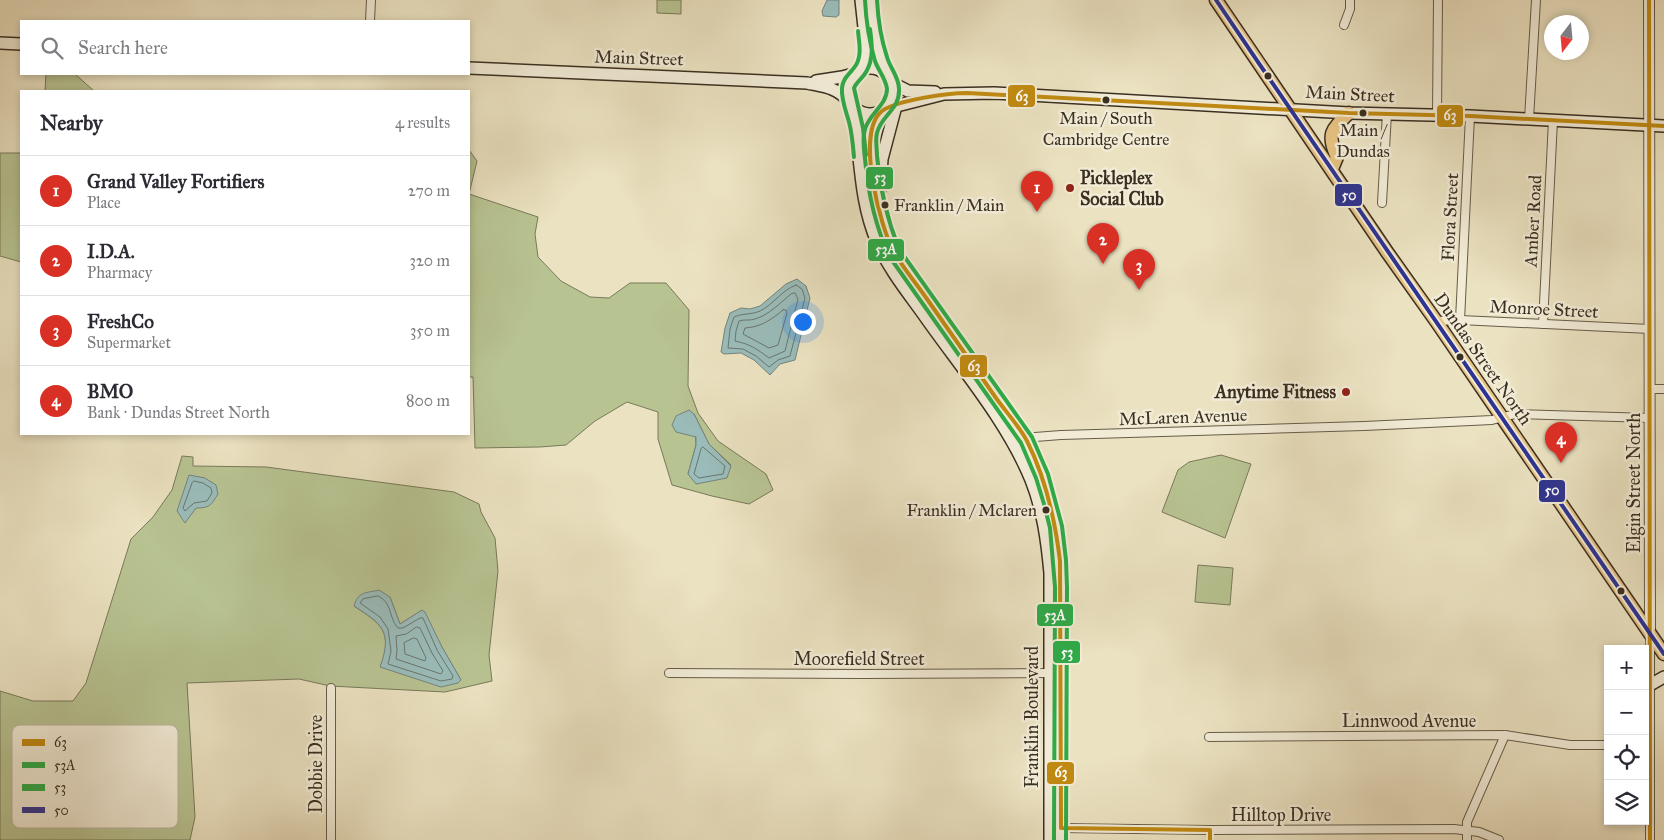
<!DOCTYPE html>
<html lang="en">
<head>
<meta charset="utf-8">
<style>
  :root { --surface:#fff; --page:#f2f2f3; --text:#2b2b33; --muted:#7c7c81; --line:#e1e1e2; --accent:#d93025 }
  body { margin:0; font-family:"IM FELL Great Primer",serif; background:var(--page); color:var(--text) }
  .controls { position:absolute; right:15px; bottom:15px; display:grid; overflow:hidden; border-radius:0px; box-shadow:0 2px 8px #0003 }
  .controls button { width:45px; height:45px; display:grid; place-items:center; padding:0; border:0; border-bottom:1px solid var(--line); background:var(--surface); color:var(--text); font:25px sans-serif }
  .compass { position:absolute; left:1544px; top:15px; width:45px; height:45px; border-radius:50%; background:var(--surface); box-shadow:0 2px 8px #0003; rotate:196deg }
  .you { position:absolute; left:802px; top:321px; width:18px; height:18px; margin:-12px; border:4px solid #fff; border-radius:50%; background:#1a73e8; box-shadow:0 0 0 8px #1a73e833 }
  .badge { display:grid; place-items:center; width:32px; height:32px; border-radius:50%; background:var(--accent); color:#fff; font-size:16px; font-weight:700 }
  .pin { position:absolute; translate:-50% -41px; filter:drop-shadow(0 1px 2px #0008) }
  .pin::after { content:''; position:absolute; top:26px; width:18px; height:15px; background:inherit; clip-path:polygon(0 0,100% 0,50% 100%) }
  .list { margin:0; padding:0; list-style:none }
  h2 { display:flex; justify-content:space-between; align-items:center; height:65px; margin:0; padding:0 20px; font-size:21px }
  h2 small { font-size:16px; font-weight:400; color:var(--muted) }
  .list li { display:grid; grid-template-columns:32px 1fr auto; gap:15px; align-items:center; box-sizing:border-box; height:70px; padding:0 20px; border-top:1px solid var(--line) }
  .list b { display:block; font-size:19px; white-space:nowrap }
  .list p { margin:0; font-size:16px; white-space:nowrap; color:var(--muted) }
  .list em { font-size:16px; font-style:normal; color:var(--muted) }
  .icon { flex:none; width:28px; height:28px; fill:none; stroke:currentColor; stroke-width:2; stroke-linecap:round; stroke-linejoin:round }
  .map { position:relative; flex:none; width:1664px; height:840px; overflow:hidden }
  .search { position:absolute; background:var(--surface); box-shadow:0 2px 8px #0003; left:20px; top:20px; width:450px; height:55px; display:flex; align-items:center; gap:12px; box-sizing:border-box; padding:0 18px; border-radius:0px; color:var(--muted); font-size:19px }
  .panel { position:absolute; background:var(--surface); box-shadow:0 2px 8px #0003; left:20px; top:90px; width:450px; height:345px; border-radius:0px }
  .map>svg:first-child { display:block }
  .green { fill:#b8c392; stroke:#79795a; fill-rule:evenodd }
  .water { fill:#9abcba; stroke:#74847d }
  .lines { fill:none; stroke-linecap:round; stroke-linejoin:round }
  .shore { stroke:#6a766e; stroke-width:1 }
  .minor-casing { stroke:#665c49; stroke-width:10 }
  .tertiary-casing { stroke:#665c49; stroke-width:12 }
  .secondary-casing { stroke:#3a2f21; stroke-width:14 }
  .primary-casing { stroke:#3a2f21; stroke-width:15 }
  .minor { stroke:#f2ecd7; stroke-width:8 }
  .tertiary { stroke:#f2ecd7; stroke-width:10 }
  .secondary { stroke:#f2ecd7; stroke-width:11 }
  .primary { stroke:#e6c180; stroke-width:12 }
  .bus-1-casing { stroke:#f2ecd7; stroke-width:8 }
  .bus-2-casing { stroke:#f2ecd7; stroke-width:8 }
  .bus-3-casing { stroke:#f2ecd7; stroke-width:8 }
  .bus-4-casing { stroke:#f2ecd7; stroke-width:8 }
  .bus-1 { stroke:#c08a12; stroke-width:4 }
  .bus-2 { stroke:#2eab48; stroke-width:4 }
  .bus-3 { stroke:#2eab48; stroke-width:4 }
  .bus-4 { stroke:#2e3491; stroke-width:4 }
  .bus-dot { fill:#3a2f21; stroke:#f2ecd7; stroke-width:2 }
  .poi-dot { fill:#8f2418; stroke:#f2ecd7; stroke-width:2 }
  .labels { text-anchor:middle; stroke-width:5; stroke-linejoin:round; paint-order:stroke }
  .bus-label { font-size:17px; fill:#3a2f21; stroke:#f2ecd7 }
  .street-label { font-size:18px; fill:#3a2f21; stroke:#f2ecd7 }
  .poi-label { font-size:18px; font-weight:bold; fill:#3a2f21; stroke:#f2ecd7; text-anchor:start }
  .key { fill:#f2ecd7; stroke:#bbb3a0; stroke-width:1 }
  .key-label { font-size:14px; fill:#3a2f21 }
  .line-badge { stroke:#f2ecd7; stroke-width:2 }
  .badge-label { font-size:14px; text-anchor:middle; font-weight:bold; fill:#fff }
</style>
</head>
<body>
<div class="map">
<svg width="1664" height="840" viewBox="0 0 1664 840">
  <rect width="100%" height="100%" fill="#ebe2c1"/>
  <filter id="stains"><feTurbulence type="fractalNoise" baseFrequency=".004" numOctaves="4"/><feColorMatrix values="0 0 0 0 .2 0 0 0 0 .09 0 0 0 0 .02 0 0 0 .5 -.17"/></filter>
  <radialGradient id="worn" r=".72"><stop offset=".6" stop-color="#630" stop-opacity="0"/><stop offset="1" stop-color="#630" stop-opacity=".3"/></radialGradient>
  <g class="green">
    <polygon points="657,0 681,0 681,14 657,13"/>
    <polygon points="46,74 75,74 94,91 45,91"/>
    <path d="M469,150L477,161L469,194L538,217L535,234L538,257L561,281L590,297L609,298L630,283H666L689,310L688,386L698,413L718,441L766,474L773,490L749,504L712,496L672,485L658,439V412L627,402L595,421L566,445L540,447L475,448L473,377H469ZM694,414L709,444L731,465L688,474L696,445Z"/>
    <polygon points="0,153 21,153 21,262 0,256"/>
    <polygon points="1221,455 1251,464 1225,538 1162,512 1178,470 1189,462"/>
    <path d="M182,456L193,457V466L266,467L454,492L479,504L481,512L495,538L498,571L489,655L492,681L445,692L330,686L299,679L187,683L195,817L190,840H0V691L33,701H73L86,683L131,539L153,517L172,490ZM390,597L400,624L421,611L461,680L381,666C393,631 381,624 354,606Z"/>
    <polygon points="1198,565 1233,568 1230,605 1195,602"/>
  </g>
  <g class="water">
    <polygon points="827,0 839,0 839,15 836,17 823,16 822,11"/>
    <polygon points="797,279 806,286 810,298 795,360 780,364 770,375 754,360 741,353 724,354 721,352 725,328 730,313 741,308 750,309 760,306 786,284"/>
    <polygon points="689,410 694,414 709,444 731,466 727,478 696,484 688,474 696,445 696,437 676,432 672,425 676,416"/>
    <path d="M189,475L205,478L216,485L218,494C211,505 210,508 196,508L185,523L177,511Z"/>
    <path d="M379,590L390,597L400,624L422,610L425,612L442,647L461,680L458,683L441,687L380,667C393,631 382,624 354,606C358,591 367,593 379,590Z"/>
  </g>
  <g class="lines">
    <g class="shore">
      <path d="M796,285L802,289L805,298L790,356L778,360L769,367L756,356L743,349L728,348L730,329L734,317C743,313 751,315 760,311C774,304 782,290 796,285Z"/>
      <path d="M795,293L798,299L785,351L769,358C757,349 750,344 735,341L736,331L739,321C745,319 749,321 755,319C769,315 780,303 791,294Z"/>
      <path d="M783,310H786L787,313L778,345L769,348L743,334L745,328C761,327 771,320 783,310Z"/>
      <polygon points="703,447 725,466 723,474 699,478 694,474 701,449"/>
      <polygon points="194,481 203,483 211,488 212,493 207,501 194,503 185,511 183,508 192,483"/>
      <path d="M378,596C393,603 388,617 398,628H403L420,618H423L437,650L453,676L452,679L441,681L388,664L391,651L388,629L380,617L360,603L363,599Z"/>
      <polygon points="417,627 420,628 432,653 443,671 441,674 396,659 397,651 396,636 406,634"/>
      <polygon points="414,638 417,639 426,658 425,661 405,654 404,643"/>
    </g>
    <defs>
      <g id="minor">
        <polyline points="370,21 371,0"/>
        <polyline points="1344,25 1350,9 1350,0"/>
        <polyline points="1437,115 1438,0"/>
        <polyline points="1529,119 1536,0"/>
        <polyline points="1382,203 1387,113"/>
        <polyline points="1460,320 1470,116"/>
        <polyline points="1436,321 1460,320 1650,329"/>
        <polyline points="1543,324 1553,120"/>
        <polyline points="1650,389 1664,389"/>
        <polyline points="1015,446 1035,437 1061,435 1364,426 1492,420 1515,414 1650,418"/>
        <polyline points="1650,635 1650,840"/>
        <polyline points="669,673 862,674 1050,673"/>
        <polyline points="1209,737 1505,735 1570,745 1608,745"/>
        <polyline points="1061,828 1210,830 1454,829 1479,832 1499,840"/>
        <polyline points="331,840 331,688"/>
        <polyline points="1467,840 1467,822 1505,735"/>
      </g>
      <polyline id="tertiary" points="1649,0 1650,634"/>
      <g id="secondary">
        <path d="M871,0C872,25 875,53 888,75"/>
        <polyline points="0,43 21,44"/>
        <path d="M469,68L807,83C826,87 835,87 849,101"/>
        <circle cx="870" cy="91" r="23"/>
        <polyline points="861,70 866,54 866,46 861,0"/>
        <polyline points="816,81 842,77 857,73"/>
        <polyline points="892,83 908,91 935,92"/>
        <path d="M852,105C861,150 858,198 877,242C889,270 909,294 926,318C962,369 1008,423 1031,480C1043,510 1047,541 1050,573V840"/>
        <polyline points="885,109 944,94 994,93 1349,113 1470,116 1664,126"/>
        <path d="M882,111C877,117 872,123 871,131C869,140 870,149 871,158C873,191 880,222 894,252L1026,440L1042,476L1050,502L1056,527L1060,561L1061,748L1060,840"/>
        <polyline points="880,190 882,159 896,106"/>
        <polyline points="1650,685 1664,677"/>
      </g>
      <g id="primary">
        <polyline points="1216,0 1387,252 1436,321 1664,654"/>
        <path d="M1332,169L1337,157C1326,134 1332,129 1349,113"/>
      </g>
    </defs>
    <use href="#minor" class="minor-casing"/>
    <use href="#tertiary" class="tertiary-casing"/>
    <use href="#secondary" class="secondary-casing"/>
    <use href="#primary" class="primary-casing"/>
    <use href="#minor" class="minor"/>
    <use href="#tertiary" class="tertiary"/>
    <use href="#secondary" class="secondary"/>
    <use href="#primary" class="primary"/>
    <defs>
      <g id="bus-1">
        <polyline points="1649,0 1650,840"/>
        <path d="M1210,840V830L1061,828L1060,561C1055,519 1046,479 1027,441C1019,426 1006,412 996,398C973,365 950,332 927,299C916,283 903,268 894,252C880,227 855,132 882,111C897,100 948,93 967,93L1349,113L1470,116L1664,126"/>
      </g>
      <g id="bus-2">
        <path d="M865,0C866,21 869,41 875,61C878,70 886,79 887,89C887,105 869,114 865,129C862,138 864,149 865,159C868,193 875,225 889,256L1021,443L1036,478L1044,504L1050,528L1055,587L1054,840"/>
        <path d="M866,155L863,128L854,88C857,81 863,78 866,72C874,59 872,43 870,29"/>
      </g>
      <g id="bus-3">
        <path d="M877,0C878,19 881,39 887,57C890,68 899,77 899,89C900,110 881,115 877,133C875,140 877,148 877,156C880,188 887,219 899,249L1032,437L1048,474L1062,526L1066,560L1067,587L1066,840"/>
        <path d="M854,157C853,145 852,133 849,122C846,111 841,99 842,88C843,77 851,73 856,65C862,55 859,42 858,31"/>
      </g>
      <path id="bus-4" d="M1216,0C1364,219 1515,436 1664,654"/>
    </defs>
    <use href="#bus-1" class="bus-1-casing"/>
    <use href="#bus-2" class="bus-2-casing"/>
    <use href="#bus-3" class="bus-3-casing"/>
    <use href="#bus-4" class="bus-4-casing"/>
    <use href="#bus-1" class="bus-1"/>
    <use href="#bus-2" class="bus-2"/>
    <use href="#bus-3" class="bus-3"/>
    <use href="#bus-4" class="bus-4"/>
  </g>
  <g class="bus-dot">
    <circle cx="1268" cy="76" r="4.5"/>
    <circle cx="1106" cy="100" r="4.5"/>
    <circle cx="1363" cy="113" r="4.5"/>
    <circle cx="885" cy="205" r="4.5"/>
    <circle cx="1460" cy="357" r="4.5"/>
    <circle cx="1046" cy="510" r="4.5"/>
    <circle cx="1621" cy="591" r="4.5"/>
  </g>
  <g class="poi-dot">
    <circle cx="1070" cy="188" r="5"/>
    <circle cx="1346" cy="392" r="5"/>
  </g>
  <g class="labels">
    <g class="bus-label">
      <text x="1106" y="124">Main / South<tspan x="1106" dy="21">Cambridge Centre</tspan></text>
      <text x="1363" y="136">Main /<tspan x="1363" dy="21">Dundas</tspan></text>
      <text x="894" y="211" text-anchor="start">Franklin / Main</text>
      <text x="1037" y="516" text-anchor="end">Franklin / Mclaren</text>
    </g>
    <g class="street-label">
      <text transform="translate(639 58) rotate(2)" y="6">Main Street</text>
      <text transform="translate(1350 94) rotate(3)" y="6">Main Street</text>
      <text transform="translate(1450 217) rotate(-87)" y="6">Flora Street</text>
      <text transform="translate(1533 221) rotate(-87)" y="6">Amber Road</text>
      <text transform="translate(1544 309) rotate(3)" y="6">Monroe Street</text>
      <text transform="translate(1483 359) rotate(55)" y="6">Dundas Street North</text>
      <text transform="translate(1183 417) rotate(-2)" y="6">McLaren Avenue</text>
      <text transform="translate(1634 483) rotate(-90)" y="6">Elgin Street North</text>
      <text x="859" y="665">Moorefield Street</text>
      <text transform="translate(1032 717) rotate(-90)" y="6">Franklin Boulevard</text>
      <text x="1409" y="727">Linnwood Avenue</text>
      <text transform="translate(316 764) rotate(-90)" y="6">Dobbie Drive</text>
      <text x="1281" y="821">Hilltop Drive</text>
    </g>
    <g class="poi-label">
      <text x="1080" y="184">Pickleplex<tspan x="1080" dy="21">Social Club</tspan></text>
      <text x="1336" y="398" text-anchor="end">Anytime Fitness</text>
    </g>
  </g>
  <rect x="12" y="725" width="166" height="103" rx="8" class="key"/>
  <rect x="22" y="739" width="23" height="7" fill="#c08a12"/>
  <rect x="22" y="762" width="23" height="6" fill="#2eab48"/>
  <rect x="22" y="784" width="23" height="7" fill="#2eab48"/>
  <rect x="22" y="807" width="23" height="6" fill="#2e3491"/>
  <g class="key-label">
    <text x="54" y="747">63</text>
    <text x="54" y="770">53A</text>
    <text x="54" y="792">53</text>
    <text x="54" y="815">50</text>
  </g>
  <g class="line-badge">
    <rect x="1007" y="84" width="29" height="24" rx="5" fill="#c08a12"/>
    <rect x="1436" y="104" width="28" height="24" rx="5" fill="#c08a12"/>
    <rect x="865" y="166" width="29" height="24" rx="5" fill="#2eab48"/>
    <rect x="1334" y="183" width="29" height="24" rx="5" fill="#2e3491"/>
    <rect x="867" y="238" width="38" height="24" rx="5" fill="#2eab48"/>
    <rect x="959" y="354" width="29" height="24" rx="5" fill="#c08a12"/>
    <rect x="1538" y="479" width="28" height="24" rx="5" fill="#2e3491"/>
    <rect x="1036" y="603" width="38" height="24" rx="5" fill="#2eab48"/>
    <rect x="1052" y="640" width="29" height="24" rx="5" fill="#2eab48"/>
    <rect x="1046" y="761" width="29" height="24" rx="5" fill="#c08a12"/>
  </g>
  <g class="badge-label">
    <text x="1022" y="101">63</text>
    <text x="1450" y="120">63</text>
    <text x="880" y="182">53</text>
    <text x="1349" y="200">50</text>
    <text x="886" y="254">53A</text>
    <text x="974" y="371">63</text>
    <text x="1552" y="495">50</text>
    <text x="1055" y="620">53A</text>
    <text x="1067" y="657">53</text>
    <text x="1061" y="777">63</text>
  </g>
  <rect width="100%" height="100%" filter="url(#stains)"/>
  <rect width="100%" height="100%" fill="url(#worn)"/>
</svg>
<div class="controls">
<button>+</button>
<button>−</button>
<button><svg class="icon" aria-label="locate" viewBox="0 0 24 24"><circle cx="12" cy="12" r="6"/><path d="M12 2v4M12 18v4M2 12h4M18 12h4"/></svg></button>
<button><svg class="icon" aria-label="layers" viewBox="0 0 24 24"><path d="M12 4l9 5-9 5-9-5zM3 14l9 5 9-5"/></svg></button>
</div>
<svg class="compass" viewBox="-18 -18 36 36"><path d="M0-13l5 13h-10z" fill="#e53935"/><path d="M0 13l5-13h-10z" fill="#7c7c81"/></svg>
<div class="you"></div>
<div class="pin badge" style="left:1037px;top:212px">1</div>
<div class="pin badge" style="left:1103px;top:264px">2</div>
<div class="pin badge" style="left:1139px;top:290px">3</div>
<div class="pin badge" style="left:1561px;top:463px">4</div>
<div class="search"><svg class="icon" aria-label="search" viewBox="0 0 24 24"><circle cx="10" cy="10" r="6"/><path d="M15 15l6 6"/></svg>Search here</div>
<section class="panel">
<h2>Nearby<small>4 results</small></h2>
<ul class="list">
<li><span class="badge">1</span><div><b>Grand Valley Fortifiers</b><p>Place</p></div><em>270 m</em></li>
<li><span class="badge">2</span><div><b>I.D.A.</b><p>Pharmacy</p></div><em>320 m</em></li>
<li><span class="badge">3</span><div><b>FreshCo</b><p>Supermarket</p></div><em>350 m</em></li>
<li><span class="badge">4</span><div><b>BMO</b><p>Bank · Dundas Street North</p></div><em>800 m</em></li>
</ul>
</section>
</div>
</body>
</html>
